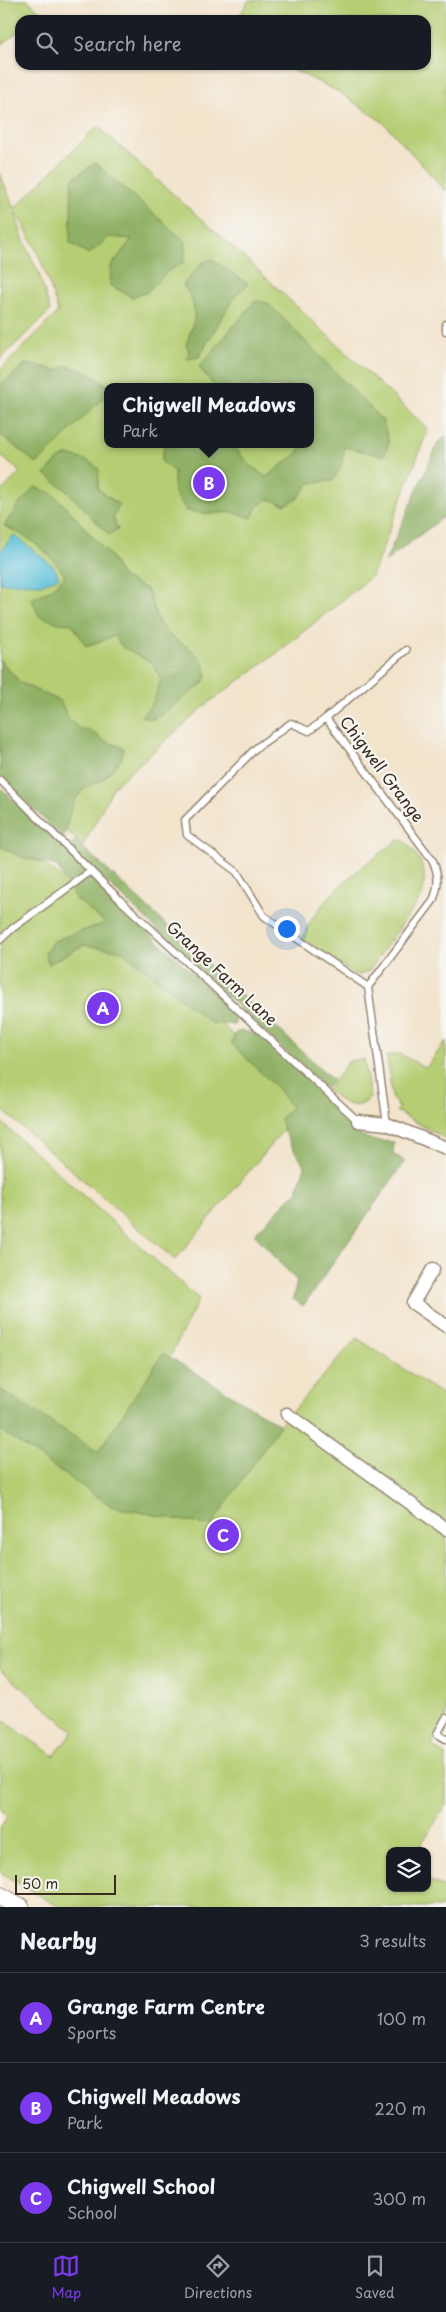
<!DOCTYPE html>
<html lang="en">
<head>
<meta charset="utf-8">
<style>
  :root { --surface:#171b24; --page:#242831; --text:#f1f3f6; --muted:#9ea1a6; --line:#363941; --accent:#7c3aed }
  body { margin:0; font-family:"Playpen Sans",sans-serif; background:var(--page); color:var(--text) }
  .controls { position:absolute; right:15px; bottom:15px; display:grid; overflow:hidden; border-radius:10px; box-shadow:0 1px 4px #0004 }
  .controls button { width:45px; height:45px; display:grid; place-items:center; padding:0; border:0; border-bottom:1px solid var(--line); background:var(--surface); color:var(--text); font:25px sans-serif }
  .scale { position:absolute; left:15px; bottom:12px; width:101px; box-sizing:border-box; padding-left:5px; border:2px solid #3b2a1e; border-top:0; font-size:14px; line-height:18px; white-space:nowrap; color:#3b2a1e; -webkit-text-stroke:4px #f6f6f2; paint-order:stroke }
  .you { position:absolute; left:286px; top:928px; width:18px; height:18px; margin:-12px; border:4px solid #fff; border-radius:50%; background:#1a73e8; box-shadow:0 0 0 8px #1a73e833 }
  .badge { display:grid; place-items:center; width:32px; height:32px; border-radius:50%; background:var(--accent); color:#fff; font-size:16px; font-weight:700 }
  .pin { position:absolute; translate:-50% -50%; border:2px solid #fff; box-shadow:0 1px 5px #0006 }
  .popup { position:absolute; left:104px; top:383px; width:210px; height:65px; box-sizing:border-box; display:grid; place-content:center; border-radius:10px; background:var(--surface); filter:drop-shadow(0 1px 4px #0005); font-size:16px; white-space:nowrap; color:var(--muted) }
  .popup b { font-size:19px; color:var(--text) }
  .popup::after { content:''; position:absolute; left:50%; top:100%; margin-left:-10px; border:10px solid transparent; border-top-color:var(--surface) }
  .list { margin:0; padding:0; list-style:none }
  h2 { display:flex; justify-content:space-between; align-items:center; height:65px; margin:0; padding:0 20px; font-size:21px }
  h2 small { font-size:16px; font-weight:400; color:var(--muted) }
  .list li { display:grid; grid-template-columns:32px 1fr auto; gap:15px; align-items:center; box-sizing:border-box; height:90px; padding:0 20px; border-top:1px solid var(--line) }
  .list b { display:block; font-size:19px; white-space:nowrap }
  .list p { margin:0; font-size:16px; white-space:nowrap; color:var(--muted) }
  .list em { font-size:16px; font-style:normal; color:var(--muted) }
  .icon { flex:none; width:28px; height:28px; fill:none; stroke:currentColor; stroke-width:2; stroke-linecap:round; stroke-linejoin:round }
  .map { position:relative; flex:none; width:446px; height:1907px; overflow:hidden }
  .search { position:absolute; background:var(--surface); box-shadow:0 1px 4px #0004; left:15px; right:15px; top:15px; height:55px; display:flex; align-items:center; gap:12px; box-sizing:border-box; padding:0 18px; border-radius:15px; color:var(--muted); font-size:19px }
  .sheet { height:335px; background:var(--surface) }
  nav { display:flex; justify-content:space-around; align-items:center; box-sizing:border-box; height:70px; border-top:1px solid var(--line); background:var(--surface); font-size:14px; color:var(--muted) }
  nav a { display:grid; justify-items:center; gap:2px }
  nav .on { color:var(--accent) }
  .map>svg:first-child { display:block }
  .green { fill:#b5ce73; stroke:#787c48; fill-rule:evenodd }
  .forest { fill:#90b165; stroke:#666e42 }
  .water { fill:#5bc0d9; stroke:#4b757c }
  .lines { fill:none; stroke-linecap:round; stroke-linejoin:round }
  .lane-casing { stroke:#968674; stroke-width:9 }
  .street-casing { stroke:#968674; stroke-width:15 }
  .secondary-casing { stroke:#968674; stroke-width:20 }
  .lane { stroke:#fff; stroke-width:6 }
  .street { stroke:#fff; stroke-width:12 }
  .secondary { stroke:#fff; stroke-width:18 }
  .labels { text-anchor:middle; stroke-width:4.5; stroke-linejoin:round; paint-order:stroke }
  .street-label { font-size:16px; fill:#3b2a1e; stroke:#f6f6f2 }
</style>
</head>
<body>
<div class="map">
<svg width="446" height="1907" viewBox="0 0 446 1907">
  <rect width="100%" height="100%" fill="#f6f6f2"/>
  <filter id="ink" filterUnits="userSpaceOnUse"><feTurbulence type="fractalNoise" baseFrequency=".02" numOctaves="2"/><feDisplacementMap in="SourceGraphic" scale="10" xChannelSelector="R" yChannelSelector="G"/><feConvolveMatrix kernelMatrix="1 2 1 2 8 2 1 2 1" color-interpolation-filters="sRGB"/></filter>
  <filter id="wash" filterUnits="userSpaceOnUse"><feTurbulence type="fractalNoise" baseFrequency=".0096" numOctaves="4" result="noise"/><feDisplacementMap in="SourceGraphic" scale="20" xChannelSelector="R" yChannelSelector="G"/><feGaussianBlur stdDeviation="1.12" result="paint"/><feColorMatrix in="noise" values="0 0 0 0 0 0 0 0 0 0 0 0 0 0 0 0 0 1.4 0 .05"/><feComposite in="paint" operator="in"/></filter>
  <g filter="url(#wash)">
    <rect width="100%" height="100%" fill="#f2e3cb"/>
    <g class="green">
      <polygon points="0,0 27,0 42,13 33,20 20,20 20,30 0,46"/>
      <polygon points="249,0 446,0 446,191 384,123 339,92 283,65 426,65 426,20 237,20"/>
      <path d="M97,126L247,260L428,429L372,576L277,653L207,704L114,786L83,846L0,767V493L20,472L0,455V370L58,312C48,277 36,243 15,212L23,239L40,276L50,311L0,359V173L14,209ZM108,387H310V444H108Z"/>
      <polygon points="0,832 106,910 304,1105 175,1260 0,1108"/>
      <path d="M403,840C421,857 429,871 422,896L369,971L359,975L353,973L302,939C319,896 362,867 397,841Z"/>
      <polygon points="446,1041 446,1139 396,1111 399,1108 392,1098 387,1056 400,1054 426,1068"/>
      <path d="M364,1059L370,1098C355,1114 340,1101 327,1090L349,1061Z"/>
      <polygon points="0,1121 199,1299 169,1359 280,1425 357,1338 446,1397 446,1721 431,1746 446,1755 446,1805 417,1851 390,1851 390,1888 427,1888 427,1879 446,1889 446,1907 59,1907 0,1872 0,1827 8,1816 0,1810 0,1723 3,1720 54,1756 73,1731 0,1669"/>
    </g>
    <g class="forest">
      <polygon points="95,163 186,242 184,262 168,271 146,293 132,297 110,285 111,266 132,239 109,237 89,254 70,243 72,179"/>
      <path d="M212,259L248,284L234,297L199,357L187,359L189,351L186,345C195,320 200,308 183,285L203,262Z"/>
      <polygon points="255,301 268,303 383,421 389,443 384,456 344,447 342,464 333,481 310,483 297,499 285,505 269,499 257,506 252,518 232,512 210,514 186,511 174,491 174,471 161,461 165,444 232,444 248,463 266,477 298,453 302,444 310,444 310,387 215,387 199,367"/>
      <polygon points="25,364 40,366 57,371 65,366 83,370 109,386 103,398 37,464 0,434 0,386"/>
      <polygon points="446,436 446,515 385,562 438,443"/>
      <polygon points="68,455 88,461 99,469 98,489 119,505 113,518 118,529 109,535 66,490 45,474 59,459"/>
      <path d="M35,487L53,494L67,508L111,557L122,577L148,590C152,601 155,618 162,627C178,648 202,645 207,677L201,685L154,720L141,716L153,703L161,679L152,663L122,647L115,636L86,646L72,624L59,623L39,616L32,599L51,589L65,576C51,553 30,537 4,526L19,504Z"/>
      <path d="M0,660L21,683L60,701L68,717L78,728L90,730L104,741L124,748L121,760L100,782C74,785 68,817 64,839L0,776Z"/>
      <polygon points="0,787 147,931 238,1015 234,1025 211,1023 122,951 84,945 49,964 45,954 53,941 105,923 76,899 57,866 21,857 0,846"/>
      <polygon points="75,840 333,1080 325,1089 71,848"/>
      <path d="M242,1031L261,1035L357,1125L360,1135L375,1141L394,1142L393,1154L405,1161L303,1306L293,1299L297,1281L254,1234L297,1191L305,1166C294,1151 285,1137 280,1119L291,1107L277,1088L232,1044L235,1033Z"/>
      <polygon points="163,1353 280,1425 211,1526 113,1507 0,1430 0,1389 98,1452"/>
    </g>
    <polygon class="water" points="14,535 54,567 59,577 43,584 0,583 0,552"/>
  </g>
  <g filter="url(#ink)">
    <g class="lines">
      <defs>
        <g id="lane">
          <polyline points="446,324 446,331"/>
          <polyline points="326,718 406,650"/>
          <polyline points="0,780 120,900 358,1121"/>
          <polyline points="0,940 13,928 91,871"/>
          <path d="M368,987L264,916L237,872L187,835L185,820L256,748L291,723L309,731L326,718L433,861C439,876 439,886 433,901L368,987L387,1124"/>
          <polyline points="446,1718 437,1734 446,1739"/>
        </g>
        <g id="street">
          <polyline points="358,1121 387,1124 446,1148"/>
          <polyline points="433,1269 413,1303 446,1326"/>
          <polyline points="287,1414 446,1529"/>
        </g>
        <polyline id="secondary" points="0,1896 20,1907"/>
      </defs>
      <use href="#lane" class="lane-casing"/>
      <use href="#street" class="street-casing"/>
      <use href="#secondary" class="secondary-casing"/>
      <use href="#lane" class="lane"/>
      <use href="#street" class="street"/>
      <use href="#secondary" class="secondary"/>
    </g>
  </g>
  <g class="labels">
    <g class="street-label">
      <text transform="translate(382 769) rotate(53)" y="6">Chigwell Grange</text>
      <text transform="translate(222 973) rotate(43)" y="6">Grange Farm Lane</text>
    </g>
  </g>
</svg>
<div class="controls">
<button><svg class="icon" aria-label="layers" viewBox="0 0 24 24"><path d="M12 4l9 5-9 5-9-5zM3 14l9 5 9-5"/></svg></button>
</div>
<div class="scale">50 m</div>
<div class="you"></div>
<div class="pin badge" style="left:103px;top:1008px">A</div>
<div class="pin badge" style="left:209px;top:483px">B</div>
<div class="popup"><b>Chigwell Meadows</b>Park</div>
<div class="pin badge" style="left:223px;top:1535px">C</div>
<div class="search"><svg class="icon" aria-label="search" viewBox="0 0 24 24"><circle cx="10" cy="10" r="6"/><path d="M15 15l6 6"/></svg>Search here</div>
</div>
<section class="sheet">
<h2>Nearby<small>3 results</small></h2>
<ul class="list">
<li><span class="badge">A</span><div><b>Grange Farm Centre</b><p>Sports</p></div><em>100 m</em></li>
<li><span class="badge">B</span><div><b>Chigwell Meadows</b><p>Park</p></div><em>220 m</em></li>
<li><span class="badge">C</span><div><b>Chigwell School</b><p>School</p></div><em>300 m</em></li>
</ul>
</section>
<nav>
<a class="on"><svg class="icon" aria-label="map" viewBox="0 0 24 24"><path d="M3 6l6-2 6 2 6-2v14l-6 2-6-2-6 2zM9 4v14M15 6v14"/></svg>Map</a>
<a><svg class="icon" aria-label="directions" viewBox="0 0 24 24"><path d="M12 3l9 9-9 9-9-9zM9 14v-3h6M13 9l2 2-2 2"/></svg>Directions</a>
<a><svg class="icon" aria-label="saved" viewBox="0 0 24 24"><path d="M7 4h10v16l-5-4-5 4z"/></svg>Saved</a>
</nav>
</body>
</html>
